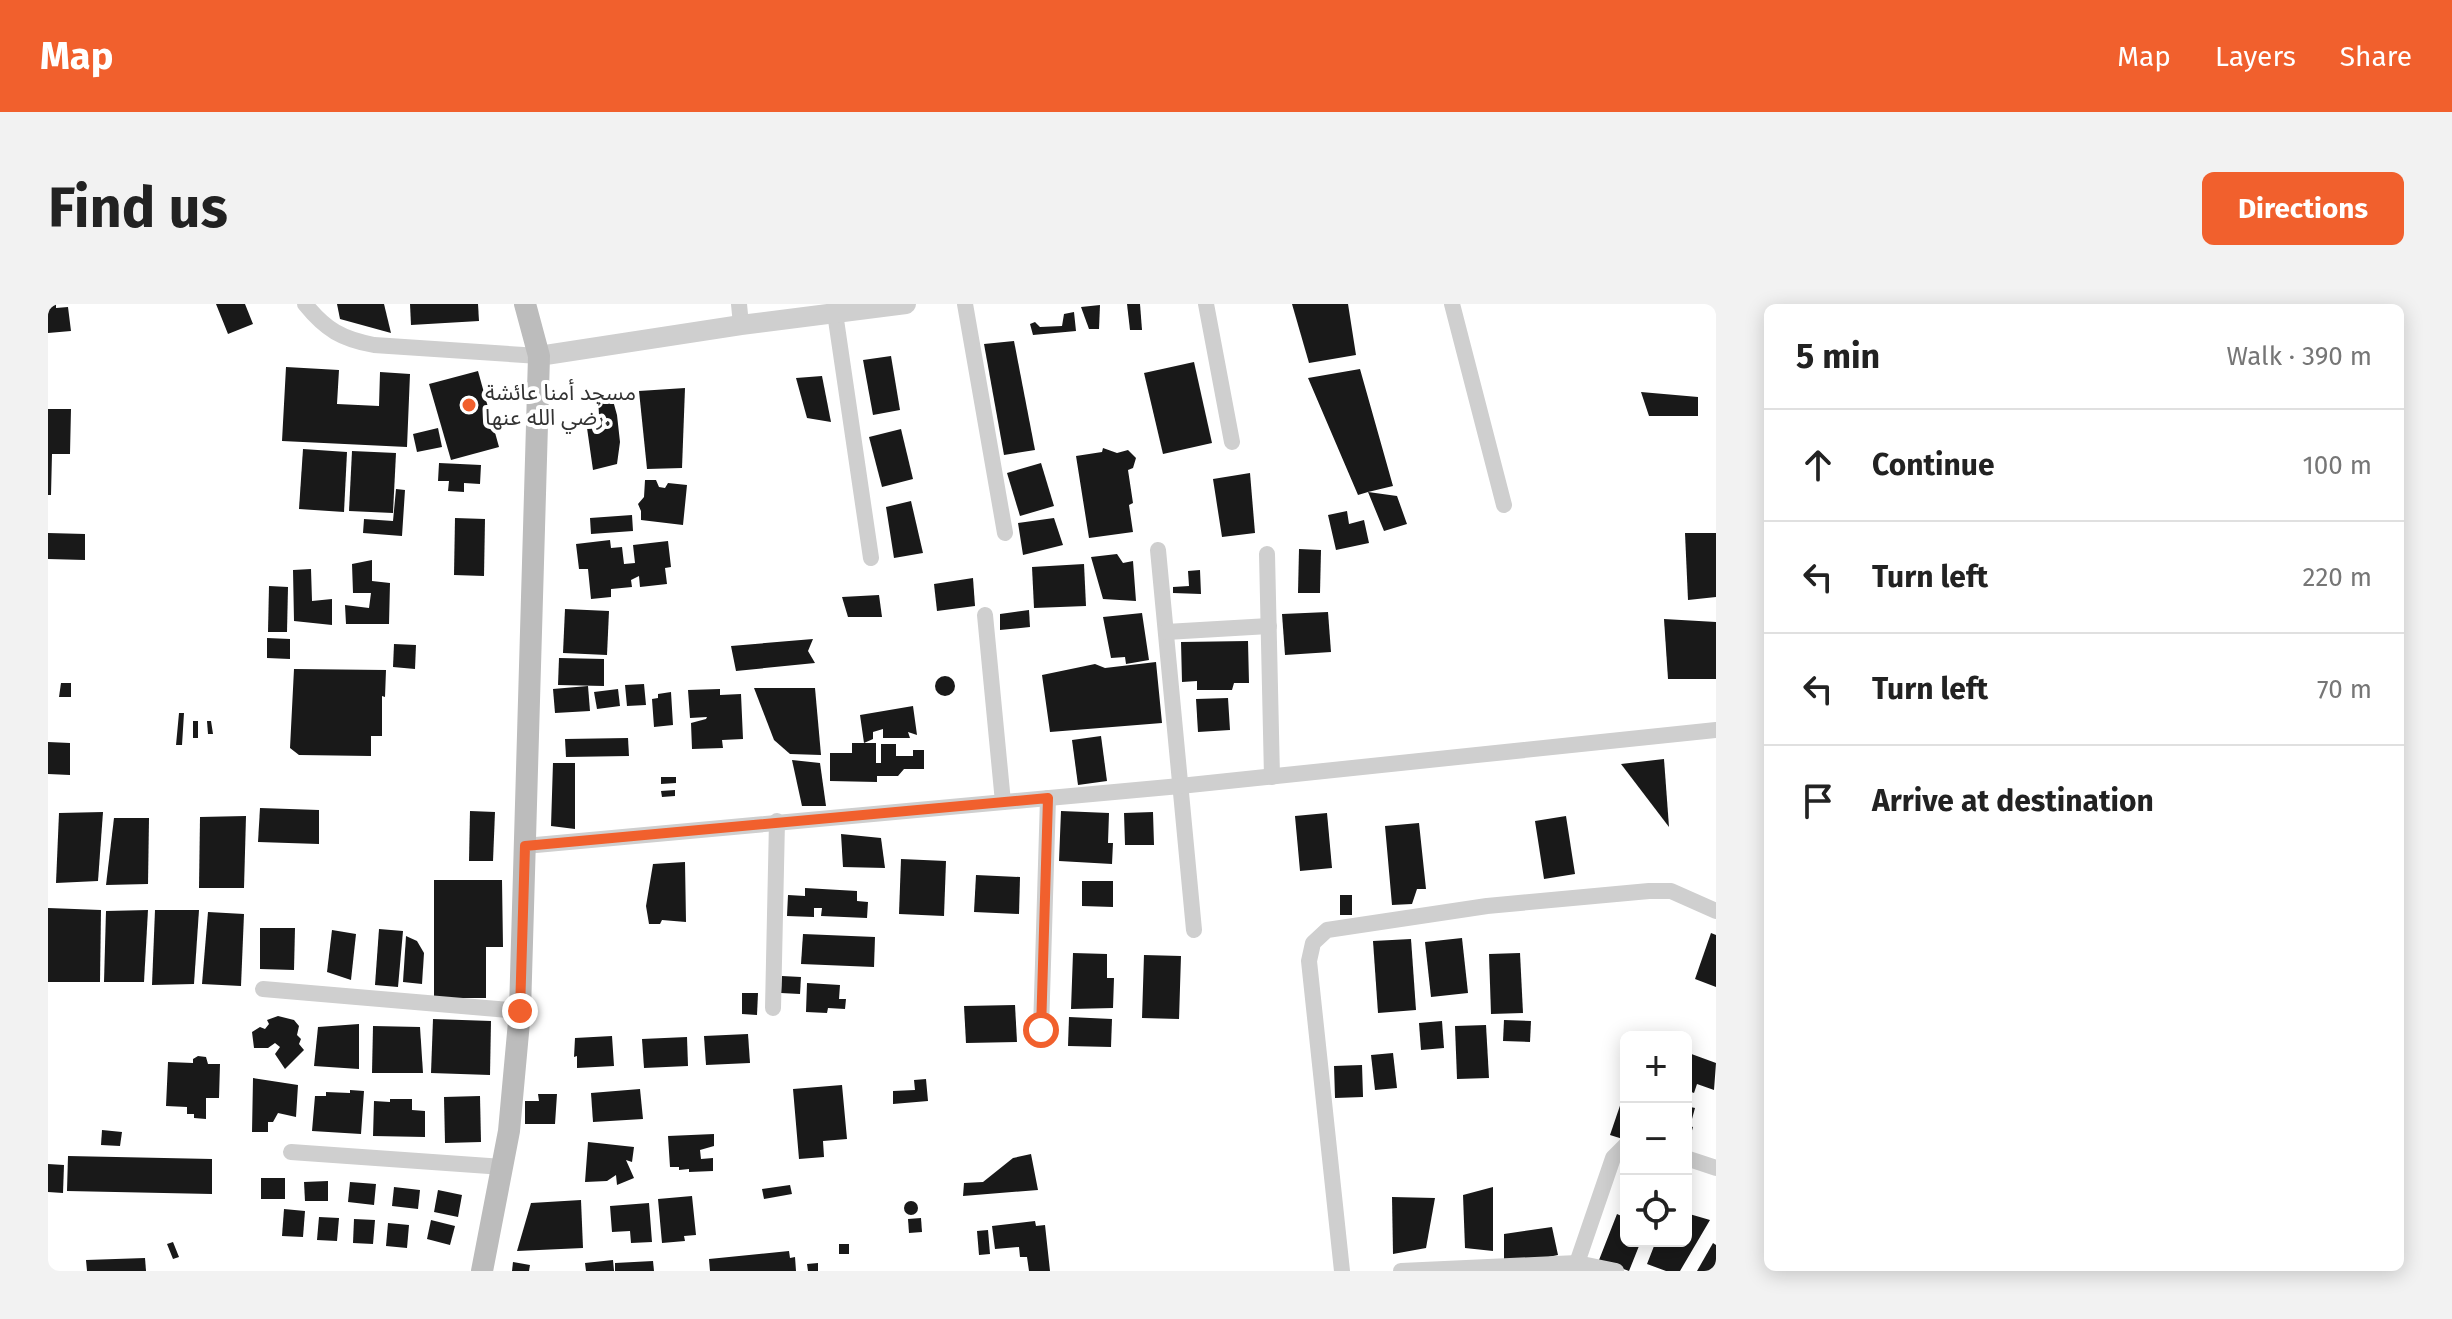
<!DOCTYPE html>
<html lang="en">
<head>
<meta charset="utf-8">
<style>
  :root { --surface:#fff; --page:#f2f2f2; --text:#222; --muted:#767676; --line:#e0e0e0; --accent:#f1602d }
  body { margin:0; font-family:"Fira Sans","Noto Sans Arabic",sans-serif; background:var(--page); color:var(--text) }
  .controls { position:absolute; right:24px; bottom:24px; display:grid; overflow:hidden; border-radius:12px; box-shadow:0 4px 20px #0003 }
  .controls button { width:72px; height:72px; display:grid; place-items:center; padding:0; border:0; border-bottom:2px solid var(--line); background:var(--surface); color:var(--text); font:40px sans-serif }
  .stop { position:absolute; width:24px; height:24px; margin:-18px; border:6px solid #f1602d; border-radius:50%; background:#fff }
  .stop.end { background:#f1602d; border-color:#fff; box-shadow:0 2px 8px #0008 }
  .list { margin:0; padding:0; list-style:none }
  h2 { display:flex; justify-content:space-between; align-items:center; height:104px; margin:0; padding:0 32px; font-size:34px }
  h2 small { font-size:26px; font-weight:400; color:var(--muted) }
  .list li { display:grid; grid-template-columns:52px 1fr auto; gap:24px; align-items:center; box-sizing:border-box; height:112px; padding:0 32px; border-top:2px solid var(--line) }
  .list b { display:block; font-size:30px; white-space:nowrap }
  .list em { font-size:26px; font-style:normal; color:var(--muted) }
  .icon { flex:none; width:44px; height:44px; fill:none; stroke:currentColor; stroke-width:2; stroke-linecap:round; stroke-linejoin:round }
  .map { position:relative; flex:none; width:1668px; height:967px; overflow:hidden; border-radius:12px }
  header { display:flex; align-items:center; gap:48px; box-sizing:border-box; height:112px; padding:0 40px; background:var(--accent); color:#fff }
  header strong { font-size:38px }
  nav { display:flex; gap:44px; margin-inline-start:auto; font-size:28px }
  .intro { display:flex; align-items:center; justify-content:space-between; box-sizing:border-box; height:192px; padding:0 48px }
  h1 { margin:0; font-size:56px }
  .button { padding:20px 36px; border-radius:12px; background:var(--accent); color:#fff; font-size:28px; font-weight:700 }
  main { display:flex; gap:48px; padding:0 48px }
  aside { flex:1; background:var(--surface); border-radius:12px; box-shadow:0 4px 20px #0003 }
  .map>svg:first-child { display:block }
  .building { fill:#191919 }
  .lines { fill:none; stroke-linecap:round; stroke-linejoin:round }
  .minor { stroke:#cfcfcf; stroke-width:16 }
  .tertiary { stroke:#cfcfcf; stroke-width:20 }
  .secondary { stroke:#bcbcbc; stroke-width:22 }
  .route { stroke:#f1602d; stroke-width:10 }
  .poi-dot { fill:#f1602d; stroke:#fff; stroke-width:3 }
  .labels { text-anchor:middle; stroke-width:8; stroke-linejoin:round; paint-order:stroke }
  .poi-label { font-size:22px; fill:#323232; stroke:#fff; text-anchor:start }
</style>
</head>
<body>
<header>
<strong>Map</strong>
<nav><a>Map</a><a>Layers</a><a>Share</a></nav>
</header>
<div class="intro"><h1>Find us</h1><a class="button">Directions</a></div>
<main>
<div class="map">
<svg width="1668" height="967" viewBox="0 0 1668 967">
  <rect width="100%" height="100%" fill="#fff"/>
  <g class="building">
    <polygon points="0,0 8,0 8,4 20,3 23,27 0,29"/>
    <polygon points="168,0 197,0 205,20 180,30"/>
    <polygon points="289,0 336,0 343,29 292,15"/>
    <polygon points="362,0 430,0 431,17 363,21"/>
    <polygon points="1079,0 1092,0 1094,26 1082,26"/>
    <polygon points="1244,0 1300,0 1308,51 1261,59"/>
    <polygon points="1052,1 1051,25 1041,25 1033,3"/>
    <polygon points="1026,8 1028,27 985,31 982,20 987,18 992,23 1014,22 1016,10"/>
    <polygon points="966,37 987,146 956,151 936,40"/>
    <polygon points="843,52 852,106 825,111 815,56"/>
    <polygon points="1146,58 1164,139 1115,150 1096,69"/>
    <polygon points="238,63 291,66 289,100 331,102 332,68 362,70 359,143 234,137"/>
    <polygon points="1312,65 1345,182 1320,188 1349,192 1359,220 1336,227 1320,188 1310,191 1260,74"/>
    <polygon points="430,67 451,143 403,156 381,80"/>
    <polygon points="774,72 783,118 759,114 748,74"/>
    <polygon points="637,84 634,164 599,165 591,87"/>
    <polygon points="1593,88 1650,93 1650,112 1601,112"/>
    <polygon points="564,93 569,111 572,138 569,160 545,166 538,117 551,111 550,94"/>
    <polygon points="0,105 23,105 22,150 4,150 3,191 0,191"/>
    <polygon points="390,124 394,143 369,148 365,130"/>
    <polygon points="853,125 865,175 834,183 821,133"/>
    <polygon points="1055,144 1069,149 1080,146 1088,154 1085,164 1080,166 1085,199 1081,201 1085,228 1041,234 1028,152 1054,148"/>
    <polygon points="255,145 299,148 296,208 251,205"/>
    <polygon points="304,147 348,149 345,209 301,207"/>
    <polygon points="391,159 433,161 432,180 416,179 416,188 400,187 401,177 390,177"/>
    <polygon points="993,159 1006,202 972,212 959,169"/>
    <polygon points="1202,169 1207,229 1174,233 1165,175"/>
    <polygon points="597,176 608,176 611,183 617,184 620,179 639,181 635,221 593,216 593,207 590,200 596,193"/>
    <polygon points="348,185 357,186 354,232 315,229 316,215 345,217"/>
    <polygon points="863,197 875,249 846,254 838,203"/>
    <polygon points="1299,207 1301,220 1316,216 1321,239 1288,246 1280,211"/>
    <polygon points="584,211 585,227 543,230 542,214"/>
    <polygon points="407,214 437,215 436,272 406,271"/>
    <polygon points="1006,214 1015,241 975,251 970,219"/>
    <polygon points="0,229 37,230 37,256 0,255"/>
    <polygon points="1637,229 1668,229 1668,293 1640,296"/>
    <polygon points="562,236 563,244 574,243 576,260 587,259 585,241 620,237 623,263 617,264 619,280 592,283 591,272 583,276 584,283 563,285 563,293 543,295 540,265 531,265 528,240"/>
    <polygon points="1251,245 1273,246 1272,289 1250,289"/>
    <polygon points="1069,250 1075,259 1085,257 1088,297 1055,295 1043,253"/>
    <polygon points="324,256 324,277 342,279 341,320 298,320 297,301 321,304 323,289 305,289 304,260"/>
    <polygon points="1036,260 1038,302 986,304 984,263"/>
    <polygon points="263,265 264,297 284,295 284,321 246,317 245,266"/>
    <polygon points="1152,266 1153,290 1125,289 1125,283 1141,282 1140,267"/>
    <polygon points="925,274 927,302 889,307 886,280"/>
    <polygon points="221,282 240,283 239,328 220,328"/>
    <polygon points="831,291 834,313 800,313 794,293"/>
    <polygon points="517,305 561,307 559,351 515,349"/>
    <polygon points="981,306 982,323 952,326 952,310"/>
    <polygon points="1280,308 1283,348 1237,351 1234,310"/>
    <polygon points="1094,309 1101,356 1078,360 1077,353 1063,354 1055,313"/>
    <polygon points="1616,315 1668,318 1668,375 1620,375"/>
    <polygon points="219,334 242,335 242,355 219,354"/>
    <polygon points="765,335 760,347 767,359 688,367 683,342"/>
    <polygon points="1200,337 1201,379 1186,379 1184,386 1149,386 1149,377 1134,378 1133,338"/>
    <polygon points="346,340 368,341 367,365 345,363"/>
    <polygon points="511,354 556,355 556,382 510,381"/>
    <polygon points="1108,358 1114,419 1002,428 994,371 1047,360 1057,364"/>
    <polygon points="246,365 338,366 337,393 334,392 334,432 323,432 323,452 251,451 242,444"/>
    <circle cx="897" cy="382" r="10"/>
    <polygon points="13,379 23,379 23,393 11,393"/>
    <polygon points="596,380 598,401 579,402 577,381"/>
    <polygon points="540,382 542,407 507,409 505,385"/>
    <polygon points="706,384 767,384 773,451 742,450 726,436"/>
    <polygon points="570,385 572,402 549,405 546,388"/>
    <polygon points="672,385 672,391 693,390 695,435 674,436 675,444 644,445 643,419 658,415 659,413 642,414 640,386"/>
    <polygon points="623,388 625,421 606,423 604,395 610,394 610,390"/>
    <polygon points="1180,394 1182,426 1150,428 1148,395"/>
    <polygon points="865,402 869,431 860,428 862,434 835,434 835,425 825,428 825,435 816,439 812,411"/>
    <polygon points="131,409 136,409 134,441 128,441"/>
    <rect x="145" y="417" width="5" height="17"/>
    <polygon points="159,417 163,417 165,430 160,430"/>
    <polygon points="1053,432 1059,477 1030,481 1024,436"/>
    <polygon points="580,434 581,452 518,453 517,435"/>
    <polygon points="0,438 22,439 22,471 0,470"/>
    <polygon points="804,439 828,439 828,459 833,459 833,440 848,440 848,452 865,452 865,446 876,446 876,465 856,465 850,472 829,472 829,478 782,477 782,449 804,449"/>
    <polygon points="1616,455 1621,523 1573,460"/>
    <polygon points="744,456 772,459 778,502 754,502"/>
    <polygon points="505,459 527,459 527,525 503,522"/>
    <polygon points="613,473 628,473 628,479 613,480"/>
    <polygon points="627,486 627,492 614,493 613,487"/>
    <polygon points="212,504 271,506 271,540 210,538"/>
    <polygon points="422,507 447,508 445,557 421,557"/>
    <polygon points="1013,507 1061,509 1060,539 1065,539 1064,560 1011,557"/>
    <polygon points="55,508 50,577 8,579 11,509"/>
    <polygon points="1105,508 1106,541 1077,541 1076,509"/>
    <polygon points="1279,509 1284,564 1252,567 1247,512"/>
    <polygon points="198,512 196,584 151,584 152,513"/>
    <polygon points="1518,512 1527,570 1496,575 1487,517"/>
    <polygon points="66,514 101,514 100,580 58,581"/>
    <polygon points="1371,519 1378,585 1369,585 1364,600 1344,601 1337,522"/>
    <polygon points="793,530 833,534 837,564 795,563"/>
    <polygon points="853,555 898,557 896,612 851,610"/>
    <polygon points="637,558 638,618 614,616 612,620 601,620 598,602 605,560"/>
    <polygon points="928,571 972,573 971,610 926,608"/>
    <polygon points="386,576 454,576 455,643 438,643 438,694 386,694"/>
    <polygon points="1034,577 1065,577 1065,603 1034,602"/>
    <polygon points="757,584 809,587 809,597 820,598 819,614 773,612 774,604 766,604 766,613 739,612 740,591 757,592"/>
    <rect x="1292" y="591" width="12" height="20"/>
    <polygon points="0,604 53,606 52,678 0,678"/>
    <polygon points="100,606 96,678 56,678 58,607"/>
    <polygon points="107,606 151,606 146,680 104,681"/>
    <polygon points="160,608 196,610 193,682 154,680"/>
    <polygon points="212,624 247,624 246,666 212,665"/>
    <polygon points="331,625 355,627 350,683 327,681"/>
    <polygon points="284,626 308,630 303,676 279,668"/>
    <polygon points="1663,629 1668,631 1668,683 1647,675"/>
    <polygon points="755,630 827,633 826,663 753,660"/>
    <polygon points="358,632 369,637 376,649 374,680 355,678"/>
    <polygon points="1414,634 1420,689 1383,693 1377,638"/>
    <polygon points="1363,635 1368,706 1330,709 1325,637"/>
    <polygon points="1025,649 1059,650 1059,674 1066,674 1065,704 1023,705"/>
    <polygon points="1472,649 1475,709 1443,710 1441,650"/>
    <polygon points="1096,651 1133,652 1131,715 1094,714"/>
    <polygon points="734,672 753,673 752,690 733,689"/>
    <polygon points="759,679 792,681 791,695 798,695 797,705 780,704 779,709 758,708"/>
    <polygon points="694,689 710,689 709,711 694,710"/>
    <polygon points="967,701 969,738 918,739 916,702"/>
    <polygon points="230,712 246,716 251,722 249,731 253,735 251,740 256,746 237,765 227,750 232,743 227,739 220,744 206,744 204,728 212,723 217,725 221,720 219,716"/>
    <polygon points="1021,713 1064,715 1063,743 1020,742"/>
    <polygon points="385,715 443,717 442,771 383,769"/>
    <polygon points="1456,716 1483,717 1482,738 1455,737"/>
    <polygon points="1394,717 1396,744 1373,746 1371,719"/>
    <polygon points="311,720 311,765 266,762 270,723"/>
    <polygon points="1438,721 1441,774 1409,775 1407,722"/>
    <polygon points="325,722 372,723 375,769 324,769"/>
    <polygon points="700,730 702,759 658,761 656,732"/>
    <polygon points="564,732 566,762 529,764 529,752 526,753 527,734"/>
    <polygon points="639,733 640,762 596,764 594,735"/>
    <polygon points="1638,748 1668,759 1666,786 1649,780 1646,789 1638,786"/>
    <polygon points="1345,749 1349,784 1327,786 1323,751"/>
    <polygon points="150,752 158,753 160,760 172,760 171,794 158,794 158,815 146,814 146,810 139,810 139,803 118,802 120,758 145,759 145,755"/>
    <polygon points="1314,761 1315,793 1287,794 1286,762"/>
    <polygon points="205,774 250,781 248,813 230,809 225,818 220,818 220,828 204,828"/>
    <polygon points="878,775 880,797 845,800 845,787 867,786 866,776"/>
    <polygon points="794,781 799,835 775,837 776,853 751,855 745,785"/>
    <polygon points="1578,784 1578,836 1562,831"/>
    <polygon points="592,785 595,815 545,818 543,789"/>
    <polygon points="302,786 316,787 313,830 264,827 267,792 278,792 278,788 302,789"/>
    <polygon points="490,790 509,790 507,820 477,820 477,797 491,797"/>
    <polygon points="432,792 433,838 397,839 396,793"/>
    <polygon points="342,795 364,795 364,806 377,807 377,833 325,832 326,797 342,798"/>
    <polygon points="1638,802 1647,804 1644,815 1638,813"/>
    <polygon points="1638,821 1645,823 1639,844 1638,844"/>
    <polygon points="54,826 74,828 72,842 53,841"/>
    <polygon points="666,830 666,842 652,846 653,855 665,854 665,867 641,868 641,865 631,866 631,863 622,863 620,832"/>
    <polygon points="540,838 586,843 584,858 578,856 586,874 569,881 568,871 559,877 537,878"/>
    <polygon points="983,850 990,886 915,892 916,879 935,878 965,854"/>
    <polygon points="20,852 164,855 164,890 19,887"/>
    <polygon points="0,860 16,861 15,889 0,888"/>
    <rect x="213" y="874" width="24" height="21"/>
    <polygon points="280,877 280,897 257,897 256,878"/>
    <polygon points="302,878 328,880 326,901 300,898"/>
    <polygon points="742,881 744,890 716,895 714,885"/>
    <polygon points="346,883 372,886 370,905 344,902"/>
    <polygon points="1445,883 1445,947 1417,944 1415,891"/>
    <polygon points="390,886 414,891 410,913 386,908"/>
    <polygon points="644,892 648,931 636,932 637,937 614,939 610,895"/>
    <polygon points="1344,893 1387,894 1378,944 1345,950"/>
    <polygon points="533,896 535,944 469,947 483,899"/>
    <circle cx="863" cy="904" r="7"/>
    <polygon points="601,899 604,938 583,939 582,927 564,928 562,902"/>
    <polygon points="236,905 257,907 255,933 234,932"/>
    <polygon points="1638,909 1662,916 1632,967 1618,967 1599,960 1608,937 1638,937"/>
    <polygon points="1569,910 1578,914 1578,937 1593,937 1581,967 1551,956"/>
    <polygon points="271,913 291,914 289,937 269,936"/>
    <polygon points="873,914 874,928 861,929 860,915"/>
    <polygon points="306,915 327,916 325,940 305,939"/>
    <polygon points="383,916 407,922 402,941 379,935"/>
    <polygon points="987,917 988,922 997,921 1002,967 981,967 979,953 972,953 971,943 947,945 944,922"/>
    <polygon points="340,919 361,921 359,944 338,942"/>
    <polygon points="1504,923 1510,951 1456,962 1456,930"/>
    <polygon points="940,926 942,950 931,951 929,927"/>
    <polygon points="125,938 131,953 125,955 119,940"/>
    <polygon points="1665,939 1668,941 1668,967 1649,967"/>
    <rect x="791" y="940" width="10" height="10"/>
    <polygon points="741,947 742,954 747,953 748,967 662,967 661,955"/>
    <polygon points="97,954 98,967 39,967 38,956"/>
    <polygon points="565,956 566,967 538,967 537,959"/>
    <polygon points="605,957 606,967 567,967 567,959"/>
    <polygon points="465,958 482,961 481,967 464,967"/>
    <polygon points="770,959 770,967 760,967 759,960"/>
  </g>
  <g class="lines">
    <g class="minor">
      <path d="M257,0C278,26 294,35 326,41L491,52"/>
      <polyline points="691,0 693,21"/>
      <polyline points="917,0 957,229"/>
      <polyline points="1158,0 1184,138"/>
      <polyline points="1404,0 1456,201"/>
      <polyline points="787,9 823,254"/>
      <polyline points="1110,246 1146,626"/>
      <polyline points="1219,250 1224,473"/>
      <polyline points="937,311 955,498"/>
      <polyline points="1118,328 1221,322"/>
      <polyline points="477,542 1132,482 1668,426"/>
      <polyline points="215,685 472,707"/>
      <polyline points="725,704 729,517"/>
      <polyline points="993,726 1000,494"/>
      <polyline points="243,848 455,863"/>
      <polyline points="1638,854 1668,864"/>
      <polyline points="1529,959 1565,854 1578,841"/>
      <polyline points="1294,967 1261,657 1265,639 1279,626 1439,602 1601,587 1623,587 1668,607"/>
      <polyline points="1353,967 1529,959 1568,967"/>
    </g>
    <polyline class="tertiary" points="491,52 693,21 858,0"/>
    <polyline class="secondary" points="434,967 461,827 472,707 491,52 477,0"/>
  </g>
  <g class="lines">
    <polyline class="route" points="472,707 477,542 1000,494 993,726"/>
  </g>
  <circle class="poi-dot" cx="421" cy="101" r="8"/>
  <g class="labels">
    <g class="poi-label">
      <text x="437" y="96">مسجد أمنا عائشة<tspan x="437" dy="25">رضي الله عنها.</tspan></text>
    </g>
  </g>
</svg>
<div class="controls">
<button>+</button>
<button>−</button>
<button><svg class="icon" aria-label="locate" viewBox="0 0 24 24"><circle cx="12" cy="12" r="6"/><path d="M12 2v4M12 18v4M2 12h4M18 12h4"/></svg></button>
</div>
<div class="stop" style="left:993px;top:726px"></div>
<div class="stop end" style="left:472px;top:707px"></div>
</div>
<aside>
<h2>5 min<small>Walk · 390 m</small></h2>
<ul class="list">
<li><svg class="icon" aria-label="ahead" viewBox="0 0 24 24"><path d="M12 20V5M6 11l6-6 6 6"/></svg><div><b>Continue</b></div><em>100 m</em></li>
<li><svg class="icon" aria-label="left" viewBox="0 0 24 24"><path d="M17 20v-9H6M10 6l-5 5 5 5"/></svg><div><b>Turn left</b></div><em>220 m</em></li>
<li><svg class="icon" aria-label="left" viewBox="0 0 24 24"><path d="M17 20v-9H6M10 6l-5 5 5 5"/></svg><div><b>Turn left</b></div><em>70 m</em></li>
<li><svg class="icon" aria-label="arrive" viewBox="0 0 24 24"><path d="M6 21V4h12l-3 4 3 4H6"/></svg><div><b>Arrive at destination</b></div></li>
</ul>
</aside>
</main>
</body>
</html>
